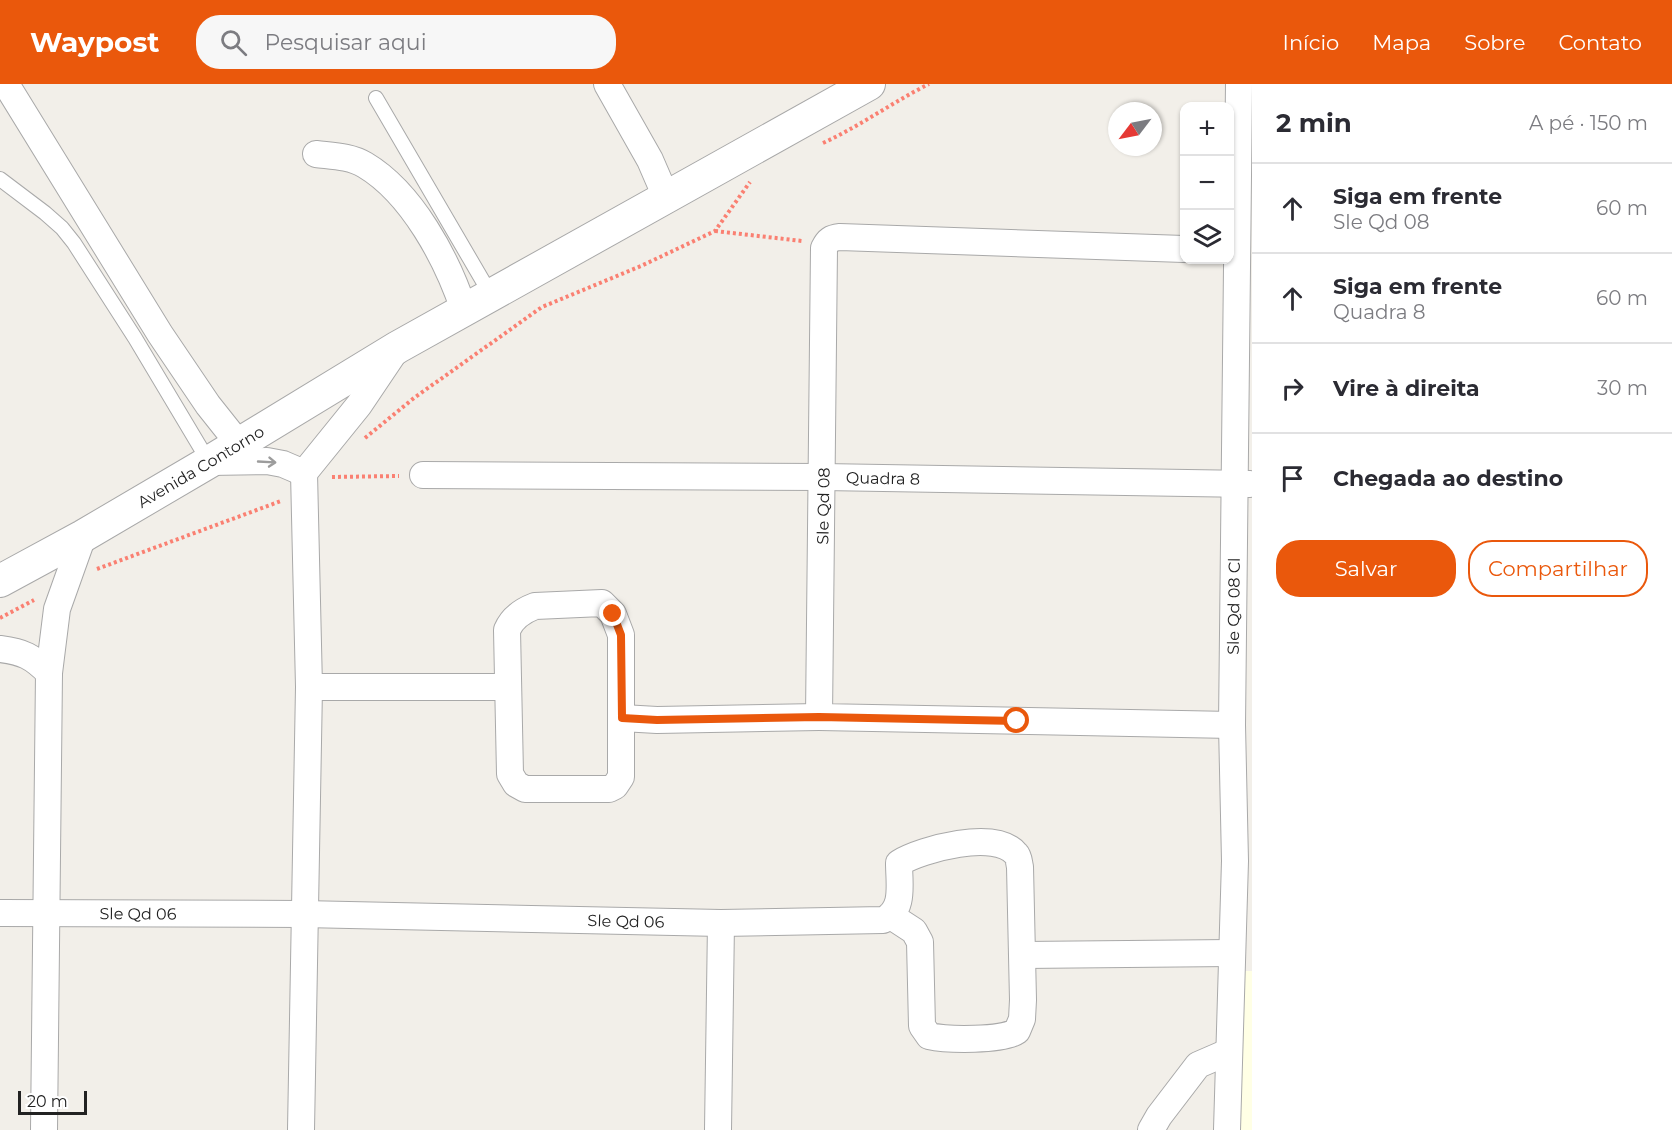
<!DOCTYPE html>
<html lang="pt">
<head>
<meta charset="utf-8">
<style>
  :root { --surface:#fff; --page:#f7f7f7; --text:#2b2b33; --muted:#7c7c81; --line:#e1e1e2; --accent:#ea580c }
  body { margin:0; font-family:Montserrat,sans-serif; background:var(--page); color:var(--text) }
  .controls { position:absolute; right:18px; top:18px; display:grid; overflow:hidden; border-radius:12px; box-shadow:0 2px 4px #0004 }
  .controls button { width:54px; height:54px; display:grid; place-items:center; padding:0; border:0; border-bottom:2px solid var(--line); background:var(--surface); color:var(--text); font:30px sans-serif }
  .compass { position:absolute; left:1108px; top:18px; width:54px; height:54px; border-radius:50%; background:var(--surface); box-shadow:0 2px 4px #0004; rotate:238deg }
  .scale { position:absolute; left:18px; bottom:15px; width:69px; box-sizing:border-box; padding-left:6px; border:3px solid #222; border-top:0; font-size:16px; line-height:21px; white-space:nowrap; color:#222; -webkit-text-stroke:4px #fff; paint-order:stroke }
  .stop { position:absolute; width:18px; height:18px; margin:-14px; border:4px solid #ea580c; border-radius:50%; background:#fff }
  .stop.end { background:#ea580c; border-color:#fff; box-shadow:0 2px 6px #0008 }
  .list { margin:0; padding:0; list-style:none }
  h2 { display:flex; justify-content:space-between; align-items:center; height:78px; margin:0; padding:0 24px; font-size:26px }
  h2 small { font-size:20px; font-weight:400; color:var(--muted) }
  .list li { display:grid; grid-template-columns:39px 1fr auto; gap:18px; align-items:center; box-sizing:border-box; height:90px; padding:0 24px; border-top:2px solid var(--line) }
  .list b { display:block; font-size:22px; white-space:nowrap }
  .list p { margin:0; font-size:20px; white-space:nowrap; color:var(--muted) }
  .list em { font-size:20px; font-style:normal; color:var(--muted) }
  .actions { display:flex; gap:12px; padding:18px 24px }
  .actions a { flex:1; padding:14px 0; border:2px solid var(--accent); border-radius:24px; text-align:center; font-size:21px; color:var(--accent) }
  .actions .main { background:var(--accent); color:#fff }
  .icon { flex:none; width:33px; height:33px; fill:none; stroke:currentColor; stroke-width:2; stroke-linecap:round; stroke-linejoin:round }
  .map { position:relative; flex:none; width:1252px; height:1046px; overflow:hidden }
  header { display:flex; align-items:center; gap:36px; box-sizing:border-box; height:84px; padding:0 30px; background:var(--accent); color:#fff }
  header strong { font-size:28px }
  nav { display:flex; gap:33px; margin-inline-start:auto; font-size:21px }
  .search { width:420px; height:54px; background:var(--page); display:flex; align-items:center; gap:15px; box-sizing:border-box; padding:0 21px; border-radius:24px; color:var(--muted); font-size:22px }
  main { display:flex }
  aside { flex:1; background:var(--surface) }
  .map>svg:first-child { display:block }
  .education { fill:#ffffe5 }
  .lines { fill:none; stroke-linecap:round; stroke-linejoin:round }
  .service-casing { stroke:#a9a9a9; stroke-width:16 }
  .minor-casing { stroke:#a9a9a9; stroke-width:28 }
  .tertiary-casing { stroke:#a9a9a9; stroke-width:34 }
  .path { stroke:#fa8072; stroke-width:4; stroke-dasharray:3 3; stroke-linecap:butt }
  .service { stroke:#fff; stroke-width:14 }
  .minor { stroke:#fff; stroke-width:26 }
  .tertiary { stroke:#fff; stroke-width:32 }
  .oneway { stroke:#9c9c9c }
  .route { stroke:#ea580c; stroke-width:8 }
  .labels { text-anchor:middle; stroke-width:5; stroke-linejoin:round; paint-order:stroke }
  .street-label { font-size:16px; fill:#222; stroke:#fff }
</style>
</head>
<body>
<header>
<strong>Waypost</strong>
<div class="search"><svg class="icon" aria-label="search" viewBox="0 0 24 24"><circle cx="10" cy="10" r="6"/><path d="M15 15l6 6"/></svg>Pesquisar aqui</div>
<nav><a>Início</a><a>Mapa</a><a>Sobre</a><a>Contato</a></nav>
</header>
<main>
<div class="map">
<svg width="1252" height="1046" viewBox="0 0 1252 1046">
  <rect width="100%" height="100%" fill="#f2efe9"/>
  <polygon class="education" points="1237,887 1252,887 1252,1046 1235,1046"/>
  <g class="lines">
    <defs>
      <g id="service">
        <polyline points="376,14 491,211"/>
        <polyline points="0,95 45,129 62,144 74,159 135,254 209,378"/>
      </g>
      <g id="minor">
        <polyline points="6,0 160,250 208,321 239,360"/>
        <polyline points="607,0 650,76 666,113"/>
        <path d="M316,70C332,72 350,72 365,81C412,109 447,175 464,226"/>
        <path d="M1184,165L840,153C831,154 828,156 824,164L819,633L1232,641"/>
        <polyline points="209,378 267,377 283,380 304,389 359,321 396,266"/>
        <path id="s1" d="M423,391L823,393L1250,400"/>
        <path d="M602,519L613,530L621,551V693L615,702L609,705H525L516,700L510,690L507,546C512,534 522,527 535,522Z"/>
        <path d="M0,565C23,568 32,572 49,589"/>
        <polyline points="309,603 508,603"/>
        <polyline points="622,634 657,636 819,633"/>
        <path id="s2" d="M0,829L303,830L721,839L883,836C905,826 899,800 899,779C922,765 996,745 1016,770C1019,773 1019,779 1020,783L1023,916L1022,935L1017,947C1003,957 947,956 929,952L922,942L920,858L914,847L891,832"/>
        <polyline points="1023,871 1231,869"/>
        <polyline points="44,1046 49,589 57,525 83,452"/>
        <polyline points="301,1046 309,603 304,389"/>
        <polyline points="718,1046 721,839"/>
        <polyline points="1151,1046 1159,1032 1198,981 1228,968"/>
        <path id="s3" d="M1227,1046L1235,777L1232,641L1239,0"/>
      </g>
      <g id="tertiary">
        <path id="s4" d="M0,497L83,452L209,378L398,263L869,0"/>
      </g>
    </defs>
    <use href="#service" class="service-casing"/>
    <use href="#minor" class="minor-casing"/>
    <use href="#tertiary" class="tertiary-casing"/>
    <g class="path">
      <path d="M823,59C860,42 893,18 929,0"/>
      <polyline points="715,147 802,157"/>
      <polyline points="365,354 414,314 542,223 641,182 715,147 750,98"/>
      <polyline points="332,393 399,392"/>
      <polyline points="97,485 281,417"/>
      <polyline points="0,534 34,516"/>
    </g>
    <use href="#service" class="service"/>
    <use href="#minor" class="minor"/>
    <use href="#tertiary" class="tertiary"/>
  </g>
  <defs><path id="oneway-shaft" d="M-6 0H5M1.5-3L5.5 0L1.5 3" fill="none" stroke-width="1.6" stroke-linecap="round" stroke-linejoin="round" transform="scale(1.5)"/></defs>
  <use class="oneway" href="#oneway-shaft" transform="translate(267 378) rotate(3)"/>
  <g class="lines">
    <polyline class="route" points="613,530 621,551 622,634 657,636 819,633 1017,637"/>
  </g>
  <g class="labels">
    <g class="street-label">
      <text dy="6" stroke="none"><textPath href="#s4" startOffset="231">Avenida Contorno</textPath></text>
      <text dy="6" stroke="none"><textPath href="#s1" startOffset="460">Quadra 8</textPath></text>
      <text transform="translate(823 422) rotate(-89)" y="6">Sle Qd 08</text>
      <text dy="6" stroke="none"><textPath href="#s3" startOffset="524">Sle Qd 08 Cl</textPath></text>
      <text dy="6" stroke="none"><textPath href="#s2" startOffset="138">Sle Qd 06</textPath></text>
      <text dy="6" stroke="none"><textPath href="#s2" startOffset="626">Sle Qd 06</textPath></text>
    </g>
  </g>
</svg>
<div class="controls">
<button>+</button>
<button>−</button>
<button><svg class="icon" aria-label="layers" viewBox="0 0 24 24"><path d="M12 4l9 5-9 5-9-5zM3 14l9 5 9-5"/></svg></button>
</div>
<svg class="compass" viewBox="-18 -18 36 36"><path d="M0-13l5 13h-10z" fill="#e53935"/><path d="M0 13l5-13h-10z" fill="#7c7c81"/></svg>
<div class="scale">20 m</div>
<div class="stop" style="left:1017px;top:637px"></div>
<div class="stop end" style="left:613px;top:530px"></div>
</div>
<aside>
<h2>2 min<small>A pé · 150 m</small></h2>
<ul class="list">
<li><svg class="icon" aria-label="ahead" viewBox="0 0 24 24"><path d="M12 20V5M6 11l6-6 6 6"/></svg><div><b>Siga em frente</b><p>Sle Qd 08</p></div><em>60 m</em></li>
<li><svg class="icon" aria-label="ahead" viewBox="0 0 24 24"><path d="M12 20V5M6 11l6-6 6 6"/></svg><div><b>Siga em frente</b><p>Quadra 8</p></div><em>60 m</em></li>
<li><svg class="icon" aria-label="right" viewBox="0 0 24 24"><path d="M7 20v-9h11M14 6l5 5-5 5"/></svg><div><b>Vire à direita</b></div><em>30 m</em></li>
<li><svg class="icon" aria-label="arrive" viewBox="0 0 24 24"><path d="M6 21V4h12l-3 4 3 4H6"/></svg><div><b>Chegada ao destino</b></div></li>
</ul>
<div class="actions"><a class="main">Salvar</a><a>Compartilhar</a></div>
</aside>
</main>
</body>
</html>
